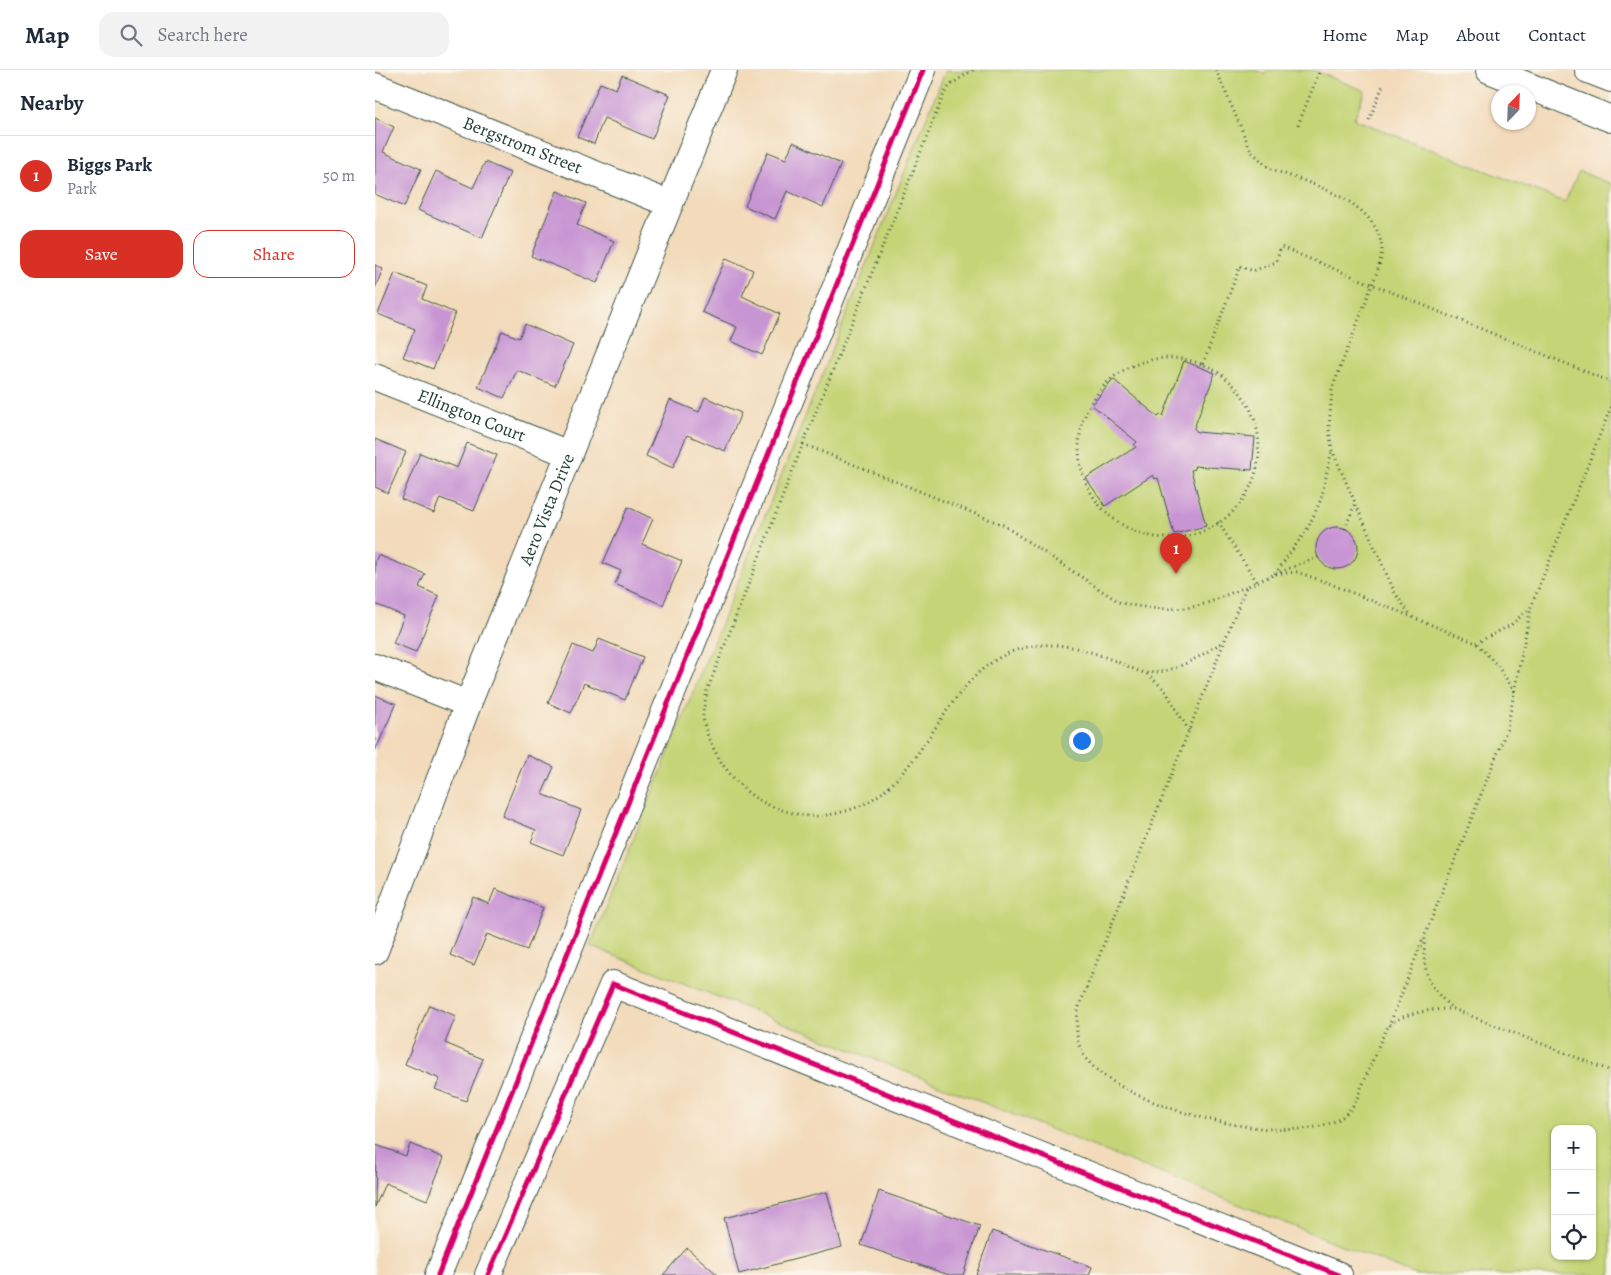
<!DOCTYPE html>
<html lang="en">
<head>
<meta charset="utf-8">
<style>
  :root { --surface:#fff; --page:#f2f2f3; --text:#1f2937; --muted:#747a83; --line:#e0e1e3; --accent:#d93025 }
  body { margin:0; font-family:Alegreya,serif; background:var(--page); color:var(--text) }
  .controls { position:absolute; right:15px; bottom:15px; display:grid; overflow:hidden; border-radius:10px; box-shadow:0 1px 4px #0004 }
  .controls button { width:45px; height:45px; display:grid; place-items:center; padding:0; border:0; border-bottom:1px solid var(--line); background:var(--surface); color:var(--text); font:25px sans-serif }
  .compass { position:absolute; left:1116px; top:15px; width:45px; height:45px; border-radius:50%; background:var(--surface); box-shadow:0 1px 4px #0004; rotate:23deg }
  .you { position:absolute; left:706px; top:670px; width:18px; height:18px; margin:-12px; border:4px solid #fff; border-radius:50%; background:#1a73e8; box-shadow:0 0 0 8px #1a73e833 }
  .badge { display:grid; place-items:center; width:32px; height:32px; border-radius:50%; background:var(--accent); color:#fff; font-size:16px; font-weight:700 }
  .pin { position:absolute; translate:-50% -41px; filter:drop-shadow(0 1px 2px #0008) }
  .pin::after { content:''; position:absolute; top:26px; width:18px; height:15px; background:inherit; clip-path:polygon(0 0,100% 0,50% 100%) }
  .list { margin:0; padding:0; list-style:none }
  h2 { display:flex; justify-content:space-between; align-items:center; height:65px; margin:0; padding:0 20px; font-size:21px }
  h2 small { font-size:16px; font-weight:400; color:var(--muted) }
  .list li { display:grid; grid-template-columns:32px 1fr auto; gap:15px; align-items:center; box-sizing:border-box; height:80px; padding:0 20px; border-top:1px solid var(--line) }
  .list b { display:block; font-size:19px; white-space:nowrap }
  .list p { margin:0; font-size:16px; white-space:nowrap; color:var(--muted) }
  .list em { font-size:16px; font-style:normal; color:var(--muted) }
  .actions { display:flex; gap:10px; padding:15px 20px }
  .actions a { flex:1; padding:11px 0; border:1px solid var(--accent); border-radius:15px; text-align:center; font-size:18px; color:var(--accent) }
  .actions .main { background:var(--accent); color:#fff }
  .icon { flex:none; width:28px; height:28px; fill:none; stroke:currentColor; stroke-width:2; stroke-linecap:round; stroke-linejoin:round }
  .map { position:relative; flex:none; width:1236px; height:1205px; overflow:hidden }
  header { display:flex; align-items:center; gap:30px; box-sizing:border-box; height:70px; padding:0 25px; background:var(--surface); border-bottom:1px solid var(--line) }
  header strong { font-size:24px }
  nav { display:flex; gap:28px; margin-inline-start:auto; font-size:18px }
  .search { width:350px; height:45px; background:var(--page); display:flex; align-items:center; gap:12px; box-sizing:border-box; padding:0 18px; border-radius:15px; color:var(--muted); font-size:19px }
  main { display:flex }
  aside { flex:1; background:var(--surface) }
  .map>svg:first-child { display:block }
  .green { fill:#c5d476; stroke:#728855; fill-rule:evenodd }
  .building { fill:#c895d3 }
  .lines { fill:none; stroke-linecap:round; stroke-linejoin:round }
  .minor-casing { stroke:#3f5548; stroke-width:28 }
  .path { stroke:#3f5548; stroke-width:3; stroke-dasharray:1 4; stroke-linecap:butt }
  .minor { stroke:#fff; stroke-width:26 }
  .cycleway-casing { stroke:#fbf7ec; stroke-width:8 }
  .cycleway { stroke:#d6006c; stroke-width:5 }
  .labels { text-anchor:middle; stroke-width:5; stroke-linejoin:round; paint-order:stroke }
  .street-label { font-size:18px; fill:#1f3d34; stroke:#fbf7ec }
</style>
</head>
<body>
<header>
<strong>Map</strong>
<div class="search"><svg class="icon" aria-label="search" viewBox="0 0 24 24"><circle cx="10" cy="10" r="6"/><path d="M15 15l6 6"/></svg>Search here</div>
<nav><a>Home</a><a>Map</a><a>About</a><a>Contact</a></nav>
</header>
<main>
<aside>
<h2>Nearby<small></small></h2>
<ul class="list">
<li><span class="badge">1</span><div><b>Biggs Park</b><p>Park</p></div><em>50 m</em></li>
</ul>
<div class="actions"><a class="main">Save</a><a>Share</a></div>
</aside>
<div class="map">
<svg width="1236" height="1205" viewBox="0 0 1236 1205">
  <rect width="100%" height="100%" fill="#fbf7ec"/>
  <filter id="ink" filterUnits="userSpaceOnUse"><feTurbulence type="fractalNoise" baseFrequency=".02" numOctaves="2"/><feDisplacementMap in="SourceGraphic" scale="10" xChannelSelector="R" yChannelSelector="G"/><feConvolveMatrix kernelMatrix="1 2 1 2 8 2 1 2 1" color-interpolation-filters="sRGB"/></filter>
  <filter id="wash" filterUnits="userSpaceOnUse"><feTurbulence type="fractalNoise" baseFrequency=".0096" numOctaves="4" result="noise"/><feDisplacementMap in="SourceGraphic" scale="20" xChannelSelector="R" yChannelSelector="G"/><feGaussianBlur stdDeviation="1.12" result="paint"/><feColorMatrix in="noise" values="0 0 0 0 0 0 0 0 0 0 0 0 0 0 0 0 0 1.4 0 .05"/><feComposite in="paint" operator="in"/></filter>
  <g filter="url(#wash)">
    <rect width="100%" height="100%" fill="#f2daba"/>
    <path class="green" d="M571,0H880L890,4L892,0H938L990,21L979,49L1190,132L1204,101L1236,114V1205H1041L215,876ZM1180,1059H1217V1186H1180Z"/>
    <g id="blocks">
      <g class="building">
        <polygon points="247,5 295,25 277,69 229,48 219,74 202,67 225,13 241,19"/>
        <polygon points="0,48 19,57 8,82 46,99 29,137 0,124"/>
        <polygon points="418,72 466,94 448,137 412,121 400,149 370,136 393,82 411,89"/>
        <polygon points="110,92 135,103 107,168 43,140 61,101 98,118"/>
        <polygon points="182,121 211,133 202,155 239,171 222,213 156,186"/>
        <polygon points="351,188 378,200 367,226 405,244 387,285 356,271 362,257 327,242"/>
        <polygon points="0,195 8,199 0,218"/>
        <polygon points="20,203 52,216 47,229 80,243 58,299 28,287 40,259 3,244"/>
        <polygon points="150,254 198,275 180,316 142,300 129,328 103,317 127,261 144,268"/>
        <polygon points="809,291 840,303 819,358 822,362 880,367 877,400 819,396 820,399 816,400 831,456 799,464 783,408 780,409 778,405 730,436 711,408 761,377 759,375 762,372 717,335 738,309 783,347 785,345 788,346"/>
        <polygon points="330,327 366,343 350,381 312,365 298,398 271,386 295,330 324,342"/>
        <polygon points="0,369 31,382 13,423 0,417"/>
        <polygon points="92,373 122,385 99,441 65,428 59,443 26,429 45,383 82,398"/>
        <polygon points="253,437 278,449 267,474 307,491 288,535 240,514 246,501 228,493"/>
        <circle cx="962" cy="478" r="21"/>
        <polygon points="3,485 50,504 44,517 64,526 41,582 18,573 29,546 0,534 0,492"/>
        <polygon points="224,569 268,587 250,630 209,613 196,643 173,633 198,575 218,583"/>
        <polygon points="0,625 21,634 0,681"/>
        <polygon points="152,685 179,697 167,724 206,740 188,785 156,772 161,760 127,746"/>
        <polygon points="120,819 168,838 152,880 112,864 99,895 75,885 98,827 114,834"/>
        <polygon points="54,935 81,946 70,973 108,989 91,1031 60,1019 65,1009 30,994"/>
        <polygon points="35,1074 69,1088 52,1130 10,1113 0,1137 1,1075 31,1086"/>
        <polygon points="504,1121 605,1156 588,1205 574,1205 486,1175"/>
        <polygon points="452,1122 467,1177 364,1204 349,1148"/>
        <polygon points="617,1161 717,1197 714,1205 601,1205"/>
        <polygon points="312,1178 343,1205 288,1205"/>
      </g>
    </g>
  </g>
  <g filter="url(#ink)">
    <use href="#blocks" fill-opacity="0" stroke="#3f5548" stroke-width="1"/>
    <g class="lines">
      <defs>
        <g id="minor">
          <polyline points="1114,0 1236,49"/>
          <polyline points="1213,0 1236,9"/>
          <path id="s1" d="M0,16L295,134"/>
          <path id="s2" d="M0,307L194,384"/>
          <polyline points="0,597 93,634"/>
          <path id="s3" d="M0,881L93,634L349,0"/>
          <polyline points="63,1205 548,0"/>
          <polyline points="113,1205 238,914 964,1205"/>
        </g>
      </defs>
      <use href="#minor" class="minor-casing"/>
      <g class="path">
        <path d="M598,0L575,15L569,24L428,374L332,621C331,628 329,636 328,643C328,663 343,690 356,705C373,727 394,738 422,744C437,748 451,746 467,742C550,722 563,611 636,582C674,567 709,578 745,593C753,596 765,603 773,603C802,602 826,586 849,571"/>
        <path d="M841,0L876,81L894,98C933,114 1001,128 1007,178C1007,184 1005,191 1004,197L957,319L954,359L957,380L1004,487L1020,523L1036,546"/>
        <polyline points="994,50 1009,13"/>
        <polyline points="923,55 945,0"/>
        <circle cx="794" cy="378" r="90"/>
        <polyline points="828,294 865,196 878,201 901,192 906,177 1236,312"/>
        <path d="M1236,337L1156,537L1132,659L1050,865C1047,900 1051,915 1078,939L1236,1001"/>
        <path d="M428,374L628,455L744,532C766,538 793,541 817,537C835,534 854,523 871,517"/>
        <polyline points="843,452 882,512"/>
        <polyline points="970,459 980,433"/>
        <polyline points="905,502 943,487"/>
        <polyline points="900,504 933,458 946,429 957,380"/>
        <polyline points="1101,573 1136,555 1155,538"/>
        <polyline points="772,604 790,620 814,661"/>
        <path d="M1078,939C1060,939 1026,942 1013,957C1006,966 993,1004 987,1016C982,1029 978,1039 967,1047C918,1083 730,1035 706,980C700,967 702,952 703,939L871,517L900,504L922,502L951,512L1101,573L1122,595L1140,622"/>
        <polyline points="1014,956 1048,869"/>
      </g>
      <use href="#minor" class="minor"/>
      <defs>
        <g id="cycleway">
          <polyline points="63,1205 548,0"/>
          <polyline points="113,1205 238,914 964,1205"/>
        </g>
      </defs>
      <use href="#cycleway" class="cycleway-casing"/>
      <use href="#cycleway" class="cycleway"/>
    </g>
  </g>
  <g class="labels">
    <g class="street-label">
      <text dy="6" stroke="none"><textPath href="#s1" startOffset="159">Bergstrom Street</textPath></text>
      <text dy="6" stroke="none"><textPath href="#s2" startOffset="104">Ellington Court</textPath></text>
      <text dy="6" stroke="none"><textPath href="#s3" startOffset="474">Aero Vista Drive</textPath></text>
    </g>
  </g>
</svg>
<div class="controls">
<button>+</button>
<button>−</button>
<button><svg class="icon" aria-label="locate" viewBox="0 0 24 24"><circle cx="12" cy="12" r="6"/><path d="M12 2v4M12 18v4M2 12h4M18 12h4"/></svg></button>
</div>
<svg class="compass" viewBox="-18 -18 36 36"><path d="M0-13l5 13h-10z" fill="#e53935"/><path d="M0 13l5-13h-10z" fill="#747a83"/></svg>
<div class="you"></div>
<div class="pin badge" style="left:801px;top:504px">1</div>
</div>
</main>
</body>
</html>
